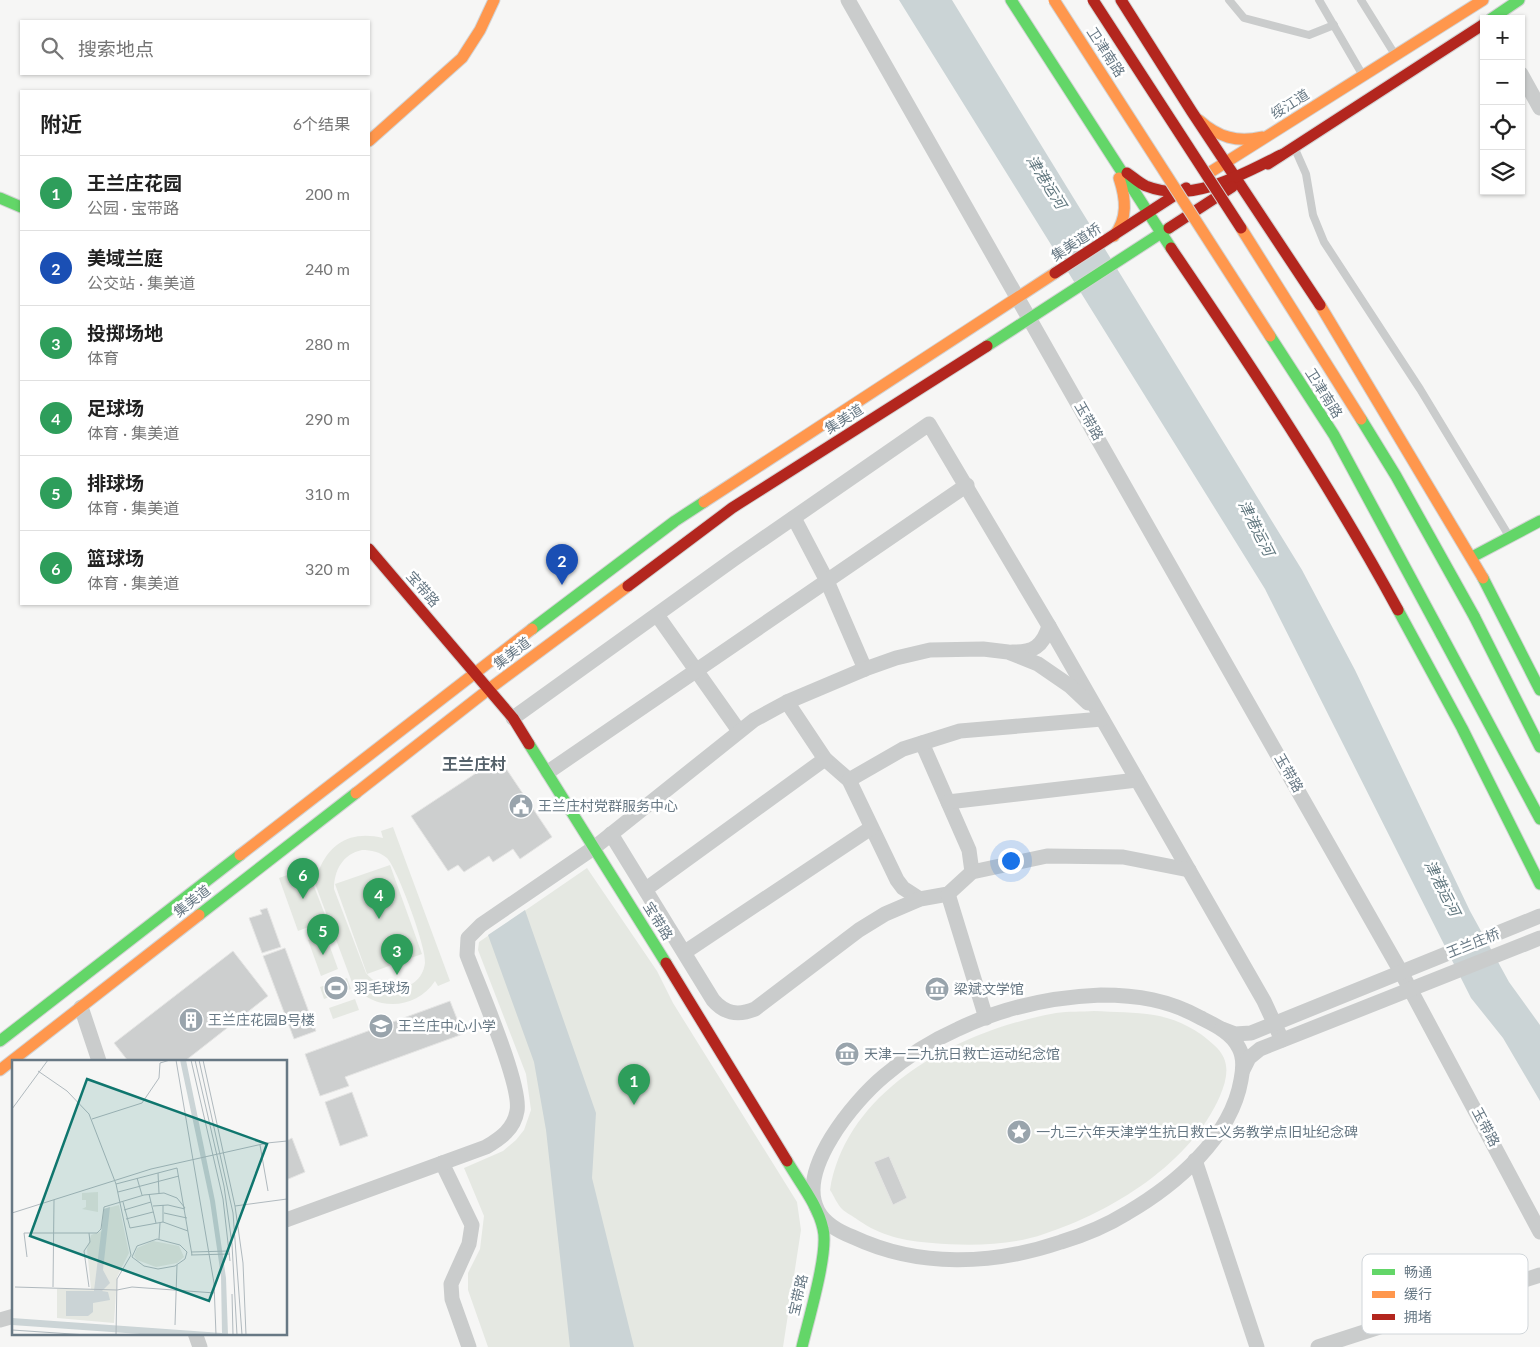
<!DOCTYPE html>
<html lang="zh">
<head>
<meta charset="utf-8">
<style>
  :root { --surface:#fff; --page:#f6f6f6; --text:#222; --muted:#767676; --line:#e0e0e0; --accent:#585c60 }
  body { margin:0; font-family:Lato,"Noto Sans SC",sans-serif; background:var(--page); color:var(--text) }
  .controls { position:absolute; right:15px; top:15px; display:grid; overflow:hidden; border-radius:0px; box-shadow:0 1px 4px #0004 }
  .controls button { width:45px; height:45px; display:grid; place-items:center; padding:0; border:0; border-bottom:1px solid var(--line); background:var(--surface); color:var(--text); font:25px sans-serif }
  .you { position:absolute; left:1010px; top:860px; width:18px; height:18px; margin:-12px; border:4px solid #fff; border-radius:50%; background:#1a73e8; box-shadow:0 0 0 8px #1a73e833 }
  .badge { display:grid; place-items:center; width:32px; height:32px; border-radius:50%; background:var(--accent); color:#fff; font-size:16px; font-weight:700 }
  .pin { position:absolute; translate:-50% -41px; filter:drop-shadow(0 1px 2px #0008) }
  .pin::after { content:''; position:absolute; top:26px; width:18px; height:15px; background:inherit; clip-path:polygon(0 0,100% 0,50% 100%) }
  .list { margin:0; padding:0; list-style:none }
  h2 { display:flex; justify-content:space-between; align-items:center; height:65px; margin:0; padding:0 20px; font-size:21px }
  h2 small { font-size:16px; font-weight:400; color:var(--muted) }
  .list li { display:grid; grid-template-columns:32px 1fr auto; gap:15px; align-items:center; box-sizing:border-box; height:75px; padding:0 20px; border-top:1px solid var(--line) }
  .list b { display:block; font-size:19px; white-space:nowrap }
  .list p { margin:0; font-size:16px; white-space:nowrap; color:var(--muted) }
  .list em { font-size:16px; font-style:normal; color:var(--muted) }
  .icon { flex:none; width:28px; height:28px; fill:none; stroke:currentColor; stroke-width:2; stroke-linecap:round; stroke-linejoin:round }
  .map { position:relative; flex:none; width:1540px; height:1347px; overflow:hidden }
  .search { position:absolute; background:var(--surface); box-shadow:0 1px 4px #0004; left:20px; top:20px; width:350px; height:55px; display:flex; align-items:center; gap:12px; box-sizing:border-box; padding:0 18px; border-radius:0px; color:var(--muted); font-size:19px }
  .panel { position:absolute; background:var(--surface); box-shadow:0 1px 4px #0004; left:20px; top:90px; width:350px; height:515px; border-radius:0px }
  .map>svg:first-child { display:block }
  .green { fill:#e5e8e2; fill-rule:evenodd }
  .water { fill:#cbd4d6 }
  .building { fill:#cdcfcf; stroke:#e5e5e4 }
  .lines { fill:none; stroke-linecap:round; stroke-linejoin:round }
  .fast-casing { stroke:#d2d3d4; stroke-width:13 }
  .slow-casing { stroke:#d2d3d4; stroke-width:13 }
  .jam-casing { stroke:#d2d3d4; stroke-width:13 }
  .lane { stroke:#cacccc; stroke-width:8 }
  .street { stroke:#cacccc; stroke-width:15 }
  .fast { stroke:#63d668; stroke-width:11 }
  .slow { stroke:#ff974d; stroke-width:11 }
  .jam { stroke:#b3261e; stroke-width:11 }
  .fast-bridge-casing { stroke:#d2d3d3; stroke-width:13; stroke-linecap:butt }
  .slow-bridge-casing { stroke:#d2d3d3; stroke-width:13; stroke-linecap:butt }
  .jam-bridge-casing { stroke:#d2d3d3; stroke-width:13; stroke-linecap:butt }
  .fast-bridge { stroke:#63d668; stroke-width:11 }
  .slow-bridge { stroke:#ff974d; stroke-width:11 }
  .jam-bridge { stroke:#b3261e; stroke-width:11 }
  .labels { text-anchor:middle; stroke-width:5; stroke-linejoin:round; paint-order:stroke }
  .street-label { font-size:14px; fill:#677884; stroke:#fff }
  .poi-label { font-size:14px; fill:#677884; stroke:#fff; text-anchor:start }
  .water-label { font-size:15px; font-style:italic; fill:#637980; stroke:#fff }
  .quarter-label { font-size:16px; font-weight:bold; fill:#54616a; stroke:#fff }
  .inset-road { fill:none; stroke:#b0b9be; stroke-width:1 }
  .view { fill:#0f766e; fill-opacity:0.15; stroke:#0f766e; stroke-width:2.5 }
  .inset-edge { fill:none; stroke:#677884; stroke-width:2.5 }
  .key { fill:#fff; stroke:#d1d6da; stroke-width:1 }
  .key-label { font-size:14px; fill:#677884 }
</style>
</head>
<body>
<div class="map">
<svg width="1540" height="1347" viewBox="0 0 1540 1347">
  <rect width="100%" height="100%" fill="#f6f6f5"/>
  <g class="green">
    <path d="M393,827L450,981L438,986L435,981C416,1010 375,1012 353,985L308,865L316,863L319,870C331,841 353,831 383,838L381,831ZM362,850C371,850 380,852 387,858C397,868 427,948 425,963C421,994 382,994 366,973L334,889C334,870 343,854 362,850Z"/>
    <polygon points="390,865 422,954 367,974 335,884"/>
    <polygon points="307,868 327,920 298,931 279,878"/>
    <polygon points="587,868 657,971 673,1003 797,1202 801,1230 783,1347 488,1347 468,1290 468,1273 480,1249 484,1216 464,1168 503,1151 516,1140 524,1130 531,1110 526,1074 478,950 479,942"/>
    <polygon points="325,933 338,969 321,976 308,940"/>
    <polygon points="347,978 351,989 324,999 320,987"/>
    <polygon points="355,999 359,1010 333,1019 329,1008"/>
    <path d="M1094,1011C1114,1012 1135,1012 1154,1015C1177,1019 1197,1029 1214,1045C1231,1060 1228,1077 1220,1096C1191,1163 1112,1212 1044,1234C1010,1246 967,1246 932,1243C904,1241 881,1236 858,1220C853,1216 846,1213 842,1209C837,1204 834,1196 830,1190C847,1087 962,1030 1056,1013C1068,1011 1082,1012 1094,1011Z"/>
  </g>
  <g class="water">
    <polygon points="899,0 952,0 1302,570 1355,670 1470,911 1509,982 1540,1025 1540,1101 1503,1038 1471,998 1265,589"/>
    <polygon points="525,910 596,1113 592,1178 634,1347 570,1347 546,1130 534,1062 488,935"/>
  </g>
  <g class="building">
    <polygon points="499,758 552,837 520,859 513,849 493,862 489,856 464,872 458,865 448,871 411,816"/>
    <polygon points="267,908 281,947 262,953 249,918 262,914 260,910"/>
    <polygon points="285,948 316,1031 294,1039 263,956"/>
    <polygon points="233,951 268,996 185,1061 128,1061 114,1043"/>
    <polygon points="450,1001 463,1034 345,1077 349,1086 320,1096 305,1054"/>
    <polygon points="352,1092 368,1136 340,1146 325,1102"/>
    <polygon points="292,1138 305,1172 286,1180 286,1141"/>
    <polygon points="889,1156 907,1198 893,1205 874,1162"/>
  </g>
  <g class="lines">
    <defs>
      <g id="fast">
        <polyline points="1011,0 1171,248"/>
        <polyline points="1491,19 1519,0"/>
        <polyline points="0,198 21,207"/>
        <polyline points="987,346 1169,228"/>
        <polyline points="1472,557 1540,521"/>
        <polyline points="1483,578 1540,690"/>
        <polyline points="1398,610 1462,728 1540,884"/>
        <polyline points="1474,616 1540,747"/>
        <polyline points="532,629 675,521 704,502"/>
        <polyline points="1441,634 1540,819"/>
        <polyline points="529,744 666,963"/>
        <polyline points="199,915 356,793"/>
        <polyline points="0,1041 240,855"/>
        <path d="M787,1161C800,1183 818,1205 823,1229C829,1252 808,1321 802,1347"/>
      </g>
      <g id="slow">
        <path d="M1199,120C1218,137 1237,143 1262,137"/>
        <polyline points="369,141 462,58 480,30 494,0"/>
        <polyline points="1212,171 1483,0"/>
        <path d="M1114,236C1128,218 1126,199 1119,178"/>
        <polyline points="1320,305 1483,578"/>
        <polyline points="704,502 1055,273"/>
        <polyline points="356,793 489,689 628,586"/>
        <polyline points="240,855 532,629"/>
        <polyline points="0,1070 199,915"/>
      </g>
      <g id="jam">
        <polyline points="1121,0 1192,112 1320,305"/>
        <polyline points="1268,164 1484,24"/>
        <path d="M1127,173C1133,177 1139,183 1146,186C1192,204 1241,175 1281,155"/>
        <polyline points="1169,228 1232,187"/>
        <path d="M1171,248C1251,366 1330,485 1398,610"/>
        <polyline points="1055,273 1186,188"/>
        <polyline points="369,549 513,718 529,744"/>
        <polyline points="628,586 732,508 987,346"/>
        <polyline points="666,963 787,1161"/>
      </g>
    </defs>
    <use href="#fast" class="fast-casing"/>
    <use href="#slow" class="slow-casing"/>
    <use href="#jam" class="jam-casing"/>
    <g class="lane">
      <polyline points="1229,0 1244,18 1309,35 1334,25"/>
      <polyline points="1319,0 1362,74"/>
      <polyline points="1361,0 1394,53"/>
      <polyline points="1295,149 1306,174 1313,215 1324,242 1420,389 1509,536"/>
    </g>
    <g class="street">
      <polyline points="848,0 1401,972 1540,1232"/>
      <polyline points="1521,74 1540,108"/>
      <polyline points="794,518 827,581 865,669"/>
      <polyline points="657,615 739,731"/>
      <path d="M1012,652C1033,653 1043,646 1049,626"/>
      <polyline points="787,702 825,759 849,780 897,880 903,888 920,899"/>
      <polyline points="513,718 734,559 929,424 1049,626 1264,1001 1282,1040"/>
      <polyline points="922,743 969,850 972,872"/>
      <polyline points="548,772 967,485"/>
      <polyline points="849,780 903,749 960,731 1102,719"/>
      <polyline points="948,802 1137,780"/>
      <path d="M611,834L713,1000C725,1014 738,1016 755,1009L859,930L885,914L920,899L948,894L972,872L1047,856L1123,857L1189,870"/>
      <polyline points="646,889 825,759"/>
      <polyline points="948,894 986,1018"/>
      <polyline points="685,952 871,828"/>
      <path d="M1101,995C1137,995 1169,1000 1201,1018C1215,1025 1232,1033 1239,1048C1244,1057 1243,1070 1241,1080C1231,1138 1175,1185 1127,1213C1106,1226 1084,1235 1061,1242C993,1265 919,1268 853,1237C840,1232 825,1224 818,1211C796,1170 854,1101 884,1076C906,1057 931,1041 958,1029C1002,1008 1052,997 1101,995Z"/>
      <polyline points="81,1007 99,1061"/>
      <polyline points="1222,1029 1235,1034 1251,1033 1540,916"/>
      <polyline points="1243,1070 1249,1058 1260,1049 1540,938"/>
      <polyline points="1195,1160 1257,1347"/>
      <polyline points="442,1163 472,1225 469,1244 451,1284 452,1299 469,1347"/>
      <path d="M286,1220L486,1147C501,1138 514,1129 517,1111C522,1085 478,985 467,955L468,938L481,925L595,847L754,720L787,702L865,669L896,658L930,650L983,649L1008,652L1038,664L1070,686L1088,703"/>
      <polyline points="0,1320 14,1316"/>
      <polyline points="195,1333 200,1347"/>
      <polyline points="1318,1347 1540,1275"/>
    </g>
    <use href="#fast" class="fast"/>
    <use href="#slow" class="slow"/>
    <use href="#jam" class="jam"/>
    <defs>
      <g id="fast-bridge">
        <polyline points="1270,336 1334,435 1441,634"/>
        <polyline points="1361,419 1396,476 1474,616"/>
      </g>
      <g id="slow-bridge">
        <polyline points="1054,0 1270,336"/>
        <polyline points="1241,228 1361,419"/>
      </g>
      <polyline id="jam-bridge" points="1093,0 1241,228"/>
    </defs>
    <use href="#fast-bridge" class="fast-bridge-casing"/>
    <use href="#slow-bridge" class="slow-bridge-casing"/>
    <use href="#jam-bridge" class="jam-bridge-casing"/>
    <use href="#fast-bridge" class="fast-bridge"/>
    <use href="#slow-bridge" class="slow-bridge"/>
    <use href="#jam-bridge" class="jam-bridge"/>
  </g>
  <defs>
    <symbol id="civic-disc" viewBox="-11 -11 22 22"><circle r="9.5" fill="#99a4ac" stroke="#fff"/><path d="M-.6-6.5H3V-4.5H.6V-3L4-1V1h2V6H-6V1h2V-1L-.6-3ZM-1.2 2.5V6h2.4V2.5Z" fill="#fff"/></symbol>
    <symbol id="stadium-disc" viewBox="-11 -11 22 22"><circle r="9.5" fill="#99a4ac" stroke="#fff"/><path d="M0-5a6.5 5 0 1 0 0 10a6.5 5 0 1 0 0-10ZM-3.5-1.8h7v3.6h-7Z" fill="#fff"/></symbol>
    <symbol id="museum-disc" viewBox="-11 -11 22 22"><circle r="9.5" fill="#99a4ac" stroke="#fff"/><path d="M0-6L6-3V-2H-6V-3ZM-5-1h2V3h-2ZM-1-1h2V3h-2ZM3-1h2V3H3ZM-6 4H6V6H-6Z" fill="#fff"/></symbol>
    <symbol id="building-disc" viewBox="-11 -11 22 22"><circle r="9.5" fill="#99a4ac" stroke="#fff"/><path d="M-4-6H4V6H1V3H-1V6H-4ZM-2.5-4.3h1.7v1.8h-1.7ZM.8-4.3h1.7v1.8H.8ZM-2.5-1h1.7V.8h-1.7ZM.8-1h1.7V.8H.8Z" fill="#fff"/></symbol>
    <symbol id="school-disc" viewBox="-11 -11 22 22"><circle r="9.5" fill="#99a4ac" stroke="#fff"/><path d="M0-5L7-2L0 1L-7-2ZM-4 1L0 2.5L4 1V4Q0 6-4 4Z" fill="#fff"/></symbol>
    <symbol id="sight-disc" viewBox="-11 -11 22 22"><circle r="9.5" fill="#99a4ac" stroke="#fff"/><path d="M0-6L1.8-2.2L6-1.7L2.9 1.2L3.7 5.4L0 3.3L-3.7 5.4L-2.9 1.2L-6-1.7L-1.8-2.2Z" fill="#fff"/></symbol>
  </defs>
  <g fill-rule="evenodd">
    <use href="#civic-disc" x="507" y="792" width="28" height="28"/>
    <use href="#stadium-disc" x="322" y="974" width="28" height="28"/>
    <use href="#museum-disc" x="923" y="975" width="28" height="28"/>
    <use href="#building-disc" x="177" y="1006" width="28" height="28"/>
    <use href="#school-disc" x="367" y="1012" width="28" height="28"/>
    <use href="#museum-disc" x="833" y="1040" width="28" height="28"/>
    <use href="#sight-disc" x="1005" y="1118" width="28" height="28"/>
  </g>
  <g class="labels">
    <g class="street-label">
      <text transform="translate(1106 52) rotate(57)" y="5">卫津南路</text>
      <text transform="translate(1290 104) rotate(-32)" y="5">绥江道</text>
      <text transform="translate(1076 242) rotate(-33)" y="5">集美道桥</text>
      <text transform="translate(1324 393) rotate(58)" y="5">卫津南路</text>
      <text transform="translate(844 419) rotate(-32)" y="5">集美道</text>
      <text transform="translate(1089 421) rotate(60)" y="5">玉带路</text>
      <text transform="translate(423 589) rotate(49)" y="5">宝带路</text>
      <text transform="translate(512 653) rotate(-37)" y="5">集美道</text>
      <text transform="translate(1289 773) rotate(60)" y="5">玉带路</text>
      <text transform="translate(192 901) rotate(-38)" y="5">集美道</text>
      <text transform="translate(658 921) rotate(58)" y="5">宝带路</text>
      <text transform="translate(1473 943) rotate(-22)" y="5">王兰庄桥</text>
      <text transform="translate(1486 1127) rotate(62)" y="5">玉带路</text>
      <text transform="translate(798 1295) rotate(-77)" y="5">宝带路</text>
    </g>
    <g class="poi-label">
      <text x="538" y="811">王兰庄村党群服务中心</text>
      <text x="354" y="993">羽毛球场</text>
      <text x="954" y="994">梁斌文学馆</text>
      <text x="208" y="1025">王兰庄花园B号楼</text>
      <text x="398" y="1031">王兰庄中心小学</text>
      <text x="864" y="1059">天津一二九抗日救亡运动纪念馆</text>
      <text x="1036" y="1137">一九三六年天津学生抗日救亡义务教学点旧址纪念碑</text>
    </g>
    <g class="water-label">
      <text transform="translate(1046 182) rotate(58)" y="5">津港运河</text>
      <text transform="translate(1256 528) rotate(63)" y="5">津港运河</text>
      <text transform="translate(1442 888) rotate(63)" y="5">津港运河</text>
    </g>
    <g class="quarter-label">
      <text x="474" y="770">王兰庄村</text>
    </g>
  </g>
  <g transform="translate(12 1060)">
    <rect width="275" height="275" fill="#f6f6f5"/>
    <path d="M86,132V152L70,149L74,147V140H70V133ZM107,145L117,193L105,217L102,263L45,258V229H79L75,189L79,175L90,171L91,149ZM141,181L167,186L172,197L165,203L144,207L125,200L122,196L125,188Z" fill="#e5e8e2"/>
    <path d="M168,0H174L203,141L214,218L216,275H142L0,265V258L210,273L209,216L198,141ZM98,147L91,210L98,223L90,231L96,232L98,240L81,243V252L76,256H54V231H82L92,149Z" fill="#cbd4d6"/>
    <path class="inset-road" d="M164,0L202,223L204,275M179,0L211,139L218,201M183,0L212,126L220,184L225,275M187,0L221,153L230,275M191,0L223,146L231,203L234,275M26,11L55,31L77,54L104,124L119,195L105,219L104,275M0,49L36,0M80,59L130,43L147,18L148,3L158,0M248,85L256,131M146,113L147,133M125,118L130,135M104,124L165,108L180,195M106,132L167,116M137,134L144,163M111,142L118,168L151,162L176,171M151,145V162M141,146L156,145L173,149M223,146L275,139M112,150L139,142M0,153L139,109L255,83L275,81M152,153L175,158M114,159L141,152M145,179L168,185L175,192L173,199L163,206L146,209L132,206L120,197L125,186ZM147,179L148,163M179,192L217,191M179,195L218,194M15,197L12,173H85L89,169L92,147L132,135L152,133L165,138L173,148M3,227L105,230L120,227L203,233M41,227L42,140M77,227L72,191L78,182L77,173M220,234L221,275M163,265L165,205M0,270L75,275"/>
    <path class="view" d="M75,19L255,84L197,241L18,176Z"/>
    <rect width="275" height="275" class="inset-edge"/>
  </g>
  <rect x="1362" y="1254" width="166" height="80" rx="8" class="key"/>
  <rect x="1372" y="1269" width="23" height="6" fill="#63d668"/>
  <rect x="1372" y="1291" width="23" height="7" fill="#ff974d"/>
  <rect x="1372" y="1314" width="23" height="6" fill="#b3261e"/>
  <g class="key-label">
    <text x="1404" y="1277">畅通</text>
    <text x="1404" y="1299">缓行</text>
    <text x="1404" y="1322">拥堵</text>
  </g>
</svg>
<div class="controls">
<button>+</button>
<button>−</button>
<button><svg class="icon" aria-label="locate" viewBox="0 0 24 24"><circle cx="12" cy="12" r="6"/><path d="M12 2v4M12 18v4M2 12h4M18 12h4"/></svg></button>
<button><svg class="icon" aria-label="layers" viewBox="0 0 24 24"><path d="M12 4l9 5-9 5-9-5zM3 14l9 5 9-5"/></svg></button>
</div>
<div class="you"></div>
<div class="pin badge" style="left:634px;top:1105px;background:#2e9e5b">1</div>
<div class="pin badge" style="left:562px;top:585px;background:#1a4fb4">2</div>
<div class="pin badge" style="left:397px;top:975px;background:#2e9e5b">3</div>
<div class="pin badge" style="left:379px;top:919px;background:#2e9e5b">4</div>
<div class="pin badge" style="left:323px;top:955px;background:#2e9e5b">5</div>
<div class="pin badge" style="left:303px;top:899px;background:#2e9e5b">6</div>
<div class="search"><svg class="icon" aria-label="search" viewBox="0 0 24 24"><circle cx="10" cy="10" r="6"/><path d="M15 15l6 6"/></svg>搜索地点</div>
<section class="panel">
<h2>附近<small>6个结果</small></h2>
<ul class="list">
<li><span class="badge" style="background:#2e9e5b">1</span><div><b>王兰庄花园</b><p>公园 · 宝带路</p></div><em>200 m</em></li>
<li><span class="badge" style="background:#1a4fb4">2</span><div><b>美域兰庭</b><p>公交站 · 集美道</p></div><em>240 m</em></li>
<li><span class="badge" style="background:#2e9e5b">3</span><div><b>投掷场地</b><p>体育</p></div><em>280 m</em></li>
<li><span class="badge" style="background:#2e9e5b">4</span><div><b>足球场</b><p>体育 · 集美道</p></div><em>290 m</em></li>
<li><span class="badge" style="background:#2e9e5b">5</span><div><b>排球场</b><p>体育 · 集美道</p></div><em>310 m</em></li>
<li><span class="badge" style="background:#2e9e5b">6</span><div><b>篮球场</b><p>体育 · 集美道</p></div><em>320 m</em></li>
</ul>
</section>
</div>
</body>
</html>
